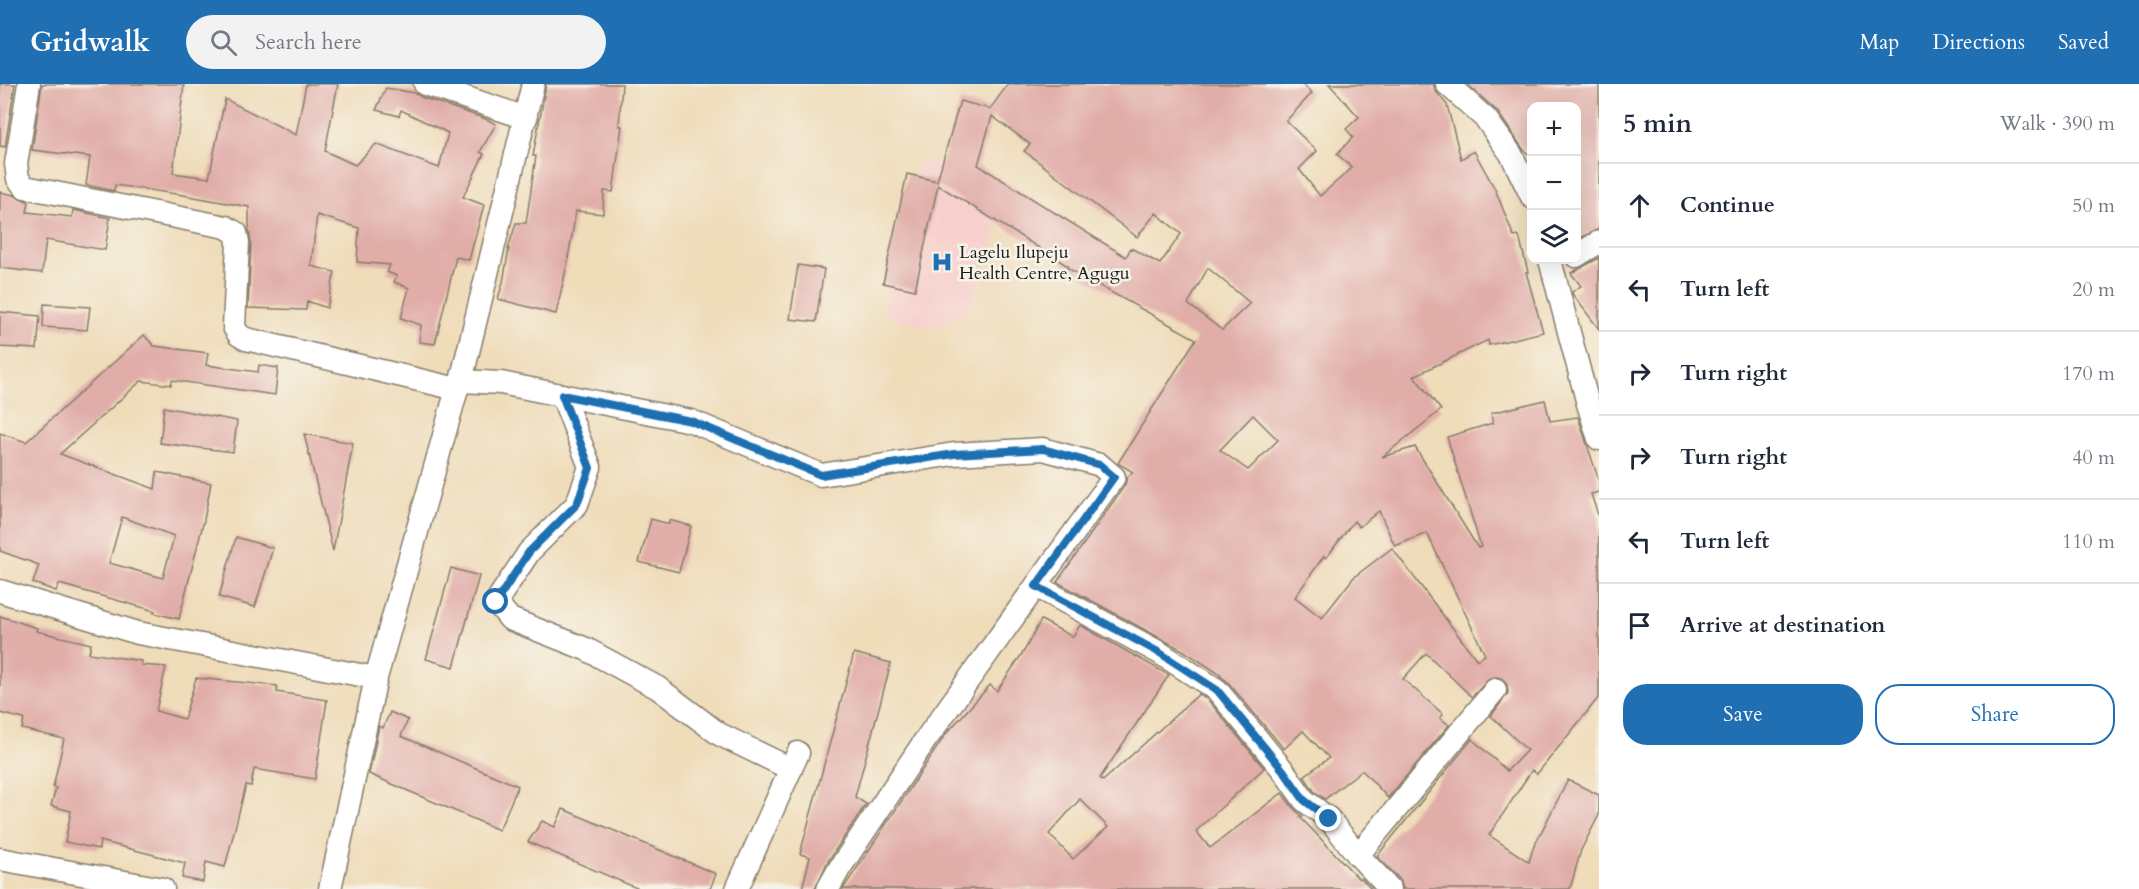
<!DOCTYPE html>
<html lang="en">
<head>
<meta charset="utf-8">
<style>
  :root { --surface:#fff; --page:#f2f2f3; --text:#1f2937; --muted:#747a83; --line:#e0e1e3; --accent:#1f6fb2 }
  body { margin:0; font-family:Cardo,serif; background:var(--page); color:var(--text) }
  .controls { position:absolute; right:18px; top:18px; display:grid; overflow:hidden; border-radius:12px; box-shadow:0 6px 24px #0002 }
  .controls button { width:54px; height:54px; display:grid; place-items:center; padding:0; border:0; border-bottom:2px solid var(--line); background:var(--surface); color:var(--text); font:30px sans-serif }
  .stop { position:absolute; width:18px; height:18px; margin:-14px; border:4px solid #1f6fb2; border-radius:50%; background:#fff }
  .stop.end { background:#1f6fb2; border-color:#fff; box-shadow:0 2px 6px #0008 }
  .list { margin:0; padding:0; list-style:none }
  h2 { display:flex; justify-content:space-between; align-items:center; height:78px; margin:0; padding:0 24px; font-size:26px }
  h2 small { font-size:20px; font-weight:400; color:var(--muted) }
  .list li { display:grid; grid-template-columns:39px 1fr auto; gap:18px; align-items:center; box-sizing:border-box; height:84px; padding:0 24px; border-top:2px solid var(--line) }
  .list b { display:block; font-size:22px; white-space:nowrap }
  .list em { font-size:20px; font-style:normal; color:var(--muted) }
  .actions { display:flex; gap:12px; padding:18px 24px }
  .actions a { flex:1; padding:14px 0; border:2px solid var(--accent); border-radius:24px; text-align:center; font-size:21px; color:var(--accent) }
  .actions .main { background:var(--accent); color:#fff }
  .icon { flex:none; width:33px; height:33px; fill:none; stroke:currentColor; stroke-width:2; stroke-linecap:round; stroke-linejoin:round }
  .map { position:relative; flex:none; width:1599px; height:805px; overflow:hidden }
  header { display:flex; align-items:center; gap:36px; box-sizing:border-box; height:84px; padding:0 30px; background:var(--accent); color:#fff }
  header strong { font-size:28px }
  nav { display:flex; gap:33px; margin-inline-start:auto; font-size:21px }
  .search { width:420px; height:54px; background:var(--page); display:flex; align-items:center; gap:15px; box-sizing:border-box; padding:0 21px; border-radius:33px; color:var(--muted); font-size:22px }
  main { display:flex }
  aside { flex:1; background:var(--surface) }
  .map>svg:first-child { display:block }
  .built { fill:#f7d0cd }
  .building { fill:#e1ada9; fill-rule:evenodd }
  .lines { fill:none; stroke-linecap:round; stroke-linejoin:round }
  .minor-casing { stroke:#867c6a; stroke-width:25 }
  .minor { stroke:#fff; stroke-width:22 }
  .route { stroke:#1f6fb2; stroke-width:8 }
  .labels { text-anchor:middle; stroke-width:5; stroke-linejoin:round; paint-order:stroke }
  .poi-label { font-size:18px; fill:#1c1c1c; stroke:#f7f3e8; text-anchor:start }
</style>
</head>
<body>
<header>
<strong>Gridwalk</strong>
<div class="search"><svg class="icon" aria-label="search" viewBox="0 0 24 24"><circle cx="10" cy="10" r="6"/><path d="M15 15l6 6"/></svg>Search here</div>
<nav><a>Map</a><a>Directions</a><a>Saved</a></nav>
</header>
<main>
<div class="map">
<svg width="1599" height="805" viewBox="0 0 1599 805">
  <rect width="100%" height="100%" fill="#f7f3e8"/>
  <filter id="ink" filterUnits="userSpaceOnUse"><feTurbulence type="fractalNoise" baseFrequency=".0167" numOctaves="2"/><feDisplacementMap in="SourceGraphic" scale="12" xChannelSelector="R" yChannelSelector="G"/><feConvolveMatrix kernelMatrix="1 2 1 2 8 2 1 2 1" color-interpolation-filters="sRGB"/></filter>
  <filter id="wash" filterUnits="userSpaceOnUse"><feTurbulence type="fractalNoise" baseFrequency=".008" numOctaves="4" result="noise"/><feDisplacementMap in="SourceGraphic" scale="24" xChannelSelector="R" yChannelSelector="G"/><feGaussianBlur stdDeviation="1.35" result="paint"/><feColorMatrix in="noise" values="0 0 0 0 0 0 0 0 0 0 0 0 0 0 0 0 0 1.4 0 .05"/><feComposite in="paint" operator="in"/></filter>
  <g filter="url(#wash)">
    <rect width="100%" height="100%" fill="#efdcb9"/>
    <polygon class="built" points="920,75 975,93 1003,130 970,226 934,244 884,232"/>
    <g id="blocks">
      <g class="building">
        <polygon points="0,0 15,0 5,63 0,62"/>
        <polygon points="42,0 184,0 173,89 209,94 225,15 296,51 306,0 338,0 325,67 355,81 376,60 439,84 448,49 401,26 399,32 376,26 386,4 415,9 421,13 486,35 496,40 480,68 484,70 463,113 484,121 469,176 456,173 435,260 419,258 421,241 401,234 409,204 394,198 397,192 387,188 390,181 357,178 359,144 317,131 311,182 335,188 327,224 307,217 306,226 248,224 251,159 249,146 249,123 183,111 115,101 114,107 86,101 90,73 32,66"/>
        <polygon points="546,0 622,0 619,42 622,42 613,108 604,107 603,130 576,127 567,181 556,230 498,215 503,198 509,165 508,165 516,139 526,139 536,72 533,72"/>
        <path d="M1008,0H1302L1312,9L1286,37L1317,67L1299,85L1320,112L1352,84L1337,70L1353,53L1346,45L1359,33L1329,0H1434V5L1447,21L1461,75L1474,67L1495,105L1514,153L1519,152L1528,188H1526L1543,248L1489,261L1488,256L1414,292L1441,326L1382,373L1415,363L1478,464L1481,463L1447,353L1493,339L1491,329L1545,316L1550,337L1578,333L1599,397V408L1591,410L1599,434V613L1537,690L1532,686L1489,751L1529,778L1533,764L1568,696L1599,711V731L1581,766L1570,805H1403L1400,796L1377,772L1472,655L1507,687L1527,666L1491,632L1508,609L1507,601L1503,595L1497,593L1490,594L1472,613L1426,569L1403,595L1443,630L1440,634L1449,641L1388,714L1362,686L1325,715L1314,707L1304,692L1329,674L1303,647L1284,665L1227,597L1220,592L1221,591L1184,567L1057,498L1125,401L1127,393L1133,388L1118,379L1196,255L1067,184L1068,182L938,101L915,206L883,199L907,90L937,97L960,17L990,25ZM992,32L1030,60L1024,67L1137,153L1156,129L1181,150L1160,180L1131,164L1126,173L978,81ZM1208,184L1250,219L1222,246L1188,220ZM1253,331L1278,356L1248,386L1220,366ZM1379,427L1395,462L1427,449L1485,571L1477,576L1392,464L1354,493L1322,534L1295,513L1324,472L1326,474L1354,437L1359,443Z"/>
        <polygon points="1467,0 1599,0 1599,145 1576,156 1576,22 1532,22 1532,73 1523,65 1497,27"/>
        <polygon points="0,108 14,111 29,118 27,128 72,133 73,126 110,134 105,166 46,156 42,189 0,184"/>
        <polygon points="1599,174 1599,245 1573,211 1572,208 1581,202 1571,189"/>
        <polygon points="798,181 824,185 816,238 790,235"/>
        <polygon points="44,220 90,223 87,246 43,243"/>
        <polygon points="0,228 40,232 37,265 0,263"/>
        <path d="M144,251L154,262L208,269L206,281L258,288L259,281L278,284L275,311L172,296L171,301L141,297L60,370L155,405L157,388L211,399L204,436L179,535L154,529L155,527L59,500L56,507L33,499L39,481L0,467V349L26,358ZM122,433L174,452L163,494L109,479Z"/>
        <polygon points="164,323 237,337 233,368 160,359"/>
        <polygon points="304,350 353,359 333,467"/>
        <polygon points="651,435 669,440 669,436 691,442 679,488 639,478"/>
        <polygon points="236,453 273,464 255,523 219,513"/>
        <polygon points="451,484 479,492 454,583 426,575"/>
        <polygon points="0,532 37,544 36,547 91,560 89,569 141,577 141,581 166,583 156,627 184,635 196,594 277,602 277,608 327,616 315,695 254,685 251,702 246,701 225,783 206,778 203,798 182,794 185,779 100,757 99,765 65,758 71,727 51,722 56,704 53,703 64,655 22,645 24,635 0,629"/>
        <path d="M1041,536L1073,553L1080,541L1169,591L1100,694L1103,697L1199,610L1208,616L1264,684L1196,747L1210,764L1282,709L1293,724L1302,732L1300,733L1359,795L1361,794L1371,805H843L946,650L990,601L997,607L1024,567ZM1080,715L1108,743L1073,775L1049,750Z"/>
        <polygon points="854,569 891,579 855,713 866,720 828,777 815,805 802,805 810,773 800,770"/>
        <polygon points="390,628 408,636 401,652 518,702 499,746 369,690 379,642 383,644"/>
        <polygon points="563,725 716,790 710,805 639,805 528,758 542,737 555,743"/>
      </g>
    </g>
  </g>
  <g filter="url(#ink)">
    <use href="#blocks" fill-opacity="0" stroke="#867c6a" stroke-width="1.5"/>
    <g class="lines">
      <defs>
        <g id="minor">
          <polyline points="29,0 16,80 18,95 25,103 226,143 236,149 238,158 234,243 239,251 246,255 457,305"/>
          <polyline points="425,0 526,34"/>
          <polyline points="1447,0 1486,35 1511,70 1532,113"/>
          <polyline points="1576,172 1599,158"/>
          <polyline points="1550,176 1588,320 1599,355"/>
          <polyline points="461,297 501,299 691,337 821,391 954,370 1043,365 1100,381 1114,393 926,655 839,785 828,805"/>
          <polyline points="562,311 590,383 577,420 529,468 496,518 510,535 586,565 658,604 719,650 791,685"/>
          <polyline points="1036,502 1160,569 1217,606 1283,686 1304,716 1329,735 1358,771 1390,805"/>
          <polyline points="0,507 138,549 376,594"/>
          <polyline points="1358,771 1495,606"/>
          <polyline points="0,775 163,805"/>
          <polyline points="330,805 376,594 457,305 461,297 533,0"/>
          <polyline points="737,805 798,669"/>
        </g>
      </defs>
      <use href="#minor" class="minor-casing"/>
      <use href="#minor" class="minor"/>
    </g>
  </g>
  <g class="lines" filter="url(#ink)">
    <polyline class="route" points="496,518 529,468 577,420 590,384 562,311 691,337 821,391 954,370 1043,365 1100,381 1114,393 1036,502 1160,569 1217,606 1283,686 1304,716 1329,735"/>
  </g>
  <defs>
    <symbol id="hospital-bare" viewBox="-9 -9 18 18"><path d="M-5-5h3v3.5h4V-5h3V5h-3V1.5h-4V5h-3Z" fill="#1f6fb2" stroke="#f7f3e8" stroke-width="2.5" paint-order="stroke"/></symbol>
  </defs>
  <g fill-rule="evenodd">
    <use href="#hospital-bare" x="927" y="163" width="30" height="30"/>
  </g>
  <g class="labels">
    <g class="poi-label">
      <text x="959" y="174">Lagelu Ilupeju<tspan x="959" dy="21">Health Centre, Agugu</tspan></text>
    </g>
  </g>
</svg>
<div class="controls">
<button>+</button>
<button>−</button>
<button><svg class="icon" aria-label="layers" viewBox="0 0 24 24"><path d="M12 4l9 5-9 5-9-5zM3 14l9 5 9-5"/></svg></button>
</div>
<div class="stop" style="left:496px;top:518px"></div>
<div class="stop end" style="left:1329px;top:735px"></div>
</div>
<aside>
<h2>5 min<small>Walk · 390 m</small></h2>
<ul class="list">
<li><svg class="icon" aria-label="ahead" viewBox="0 0 24 24"><path d="M12 20V5M6 11l6-6 6 6"/></svg><div><b>Continue</b></div><em>50 m</em></li>
<li><svg class="icon" aria-label="left" viewBox="0 0 24 24"><path d="M17 20v-9H6M10 6l-5 5 5 5"/></svg><div><b>Turn left</b></div><em>20 m</em></li>
<li><svg class="icon" aria-label="right" viewBox="0 0 24 24"><path d="M7 20v-9h11M14 6l5 5-5 5"/></svg><div><b>Turn right</b></div><em>170 m</em></li>
<li><svg class="icon" aria-label="right" viewBox="0 0 24 24"><path d="M7 20v-9h11M14 6l5 5-5 5"/></svg><div><b>Turn right</b></div><em>40 m</em></li>
<li><svg class="icon" aria-label="left" viewBox="0 0 24 24"><path d="M17 20v-9H6M10 6l-5 5 5 5"/></svg><div><b>Turn left</b></div><em>110 m</em></li>
<li><svg class="icon" aria-label="arrive" viewBox="0 0 24 24"><path d="M6 21V4h12l-3 4 3 4H6"/></svg><div><b>Arrive at destination</b></div></li>
</ul>
<div class="actions"><a class="main">Save</a><a>Share</a></div>
</aside>
</main>
</body>
</html>
